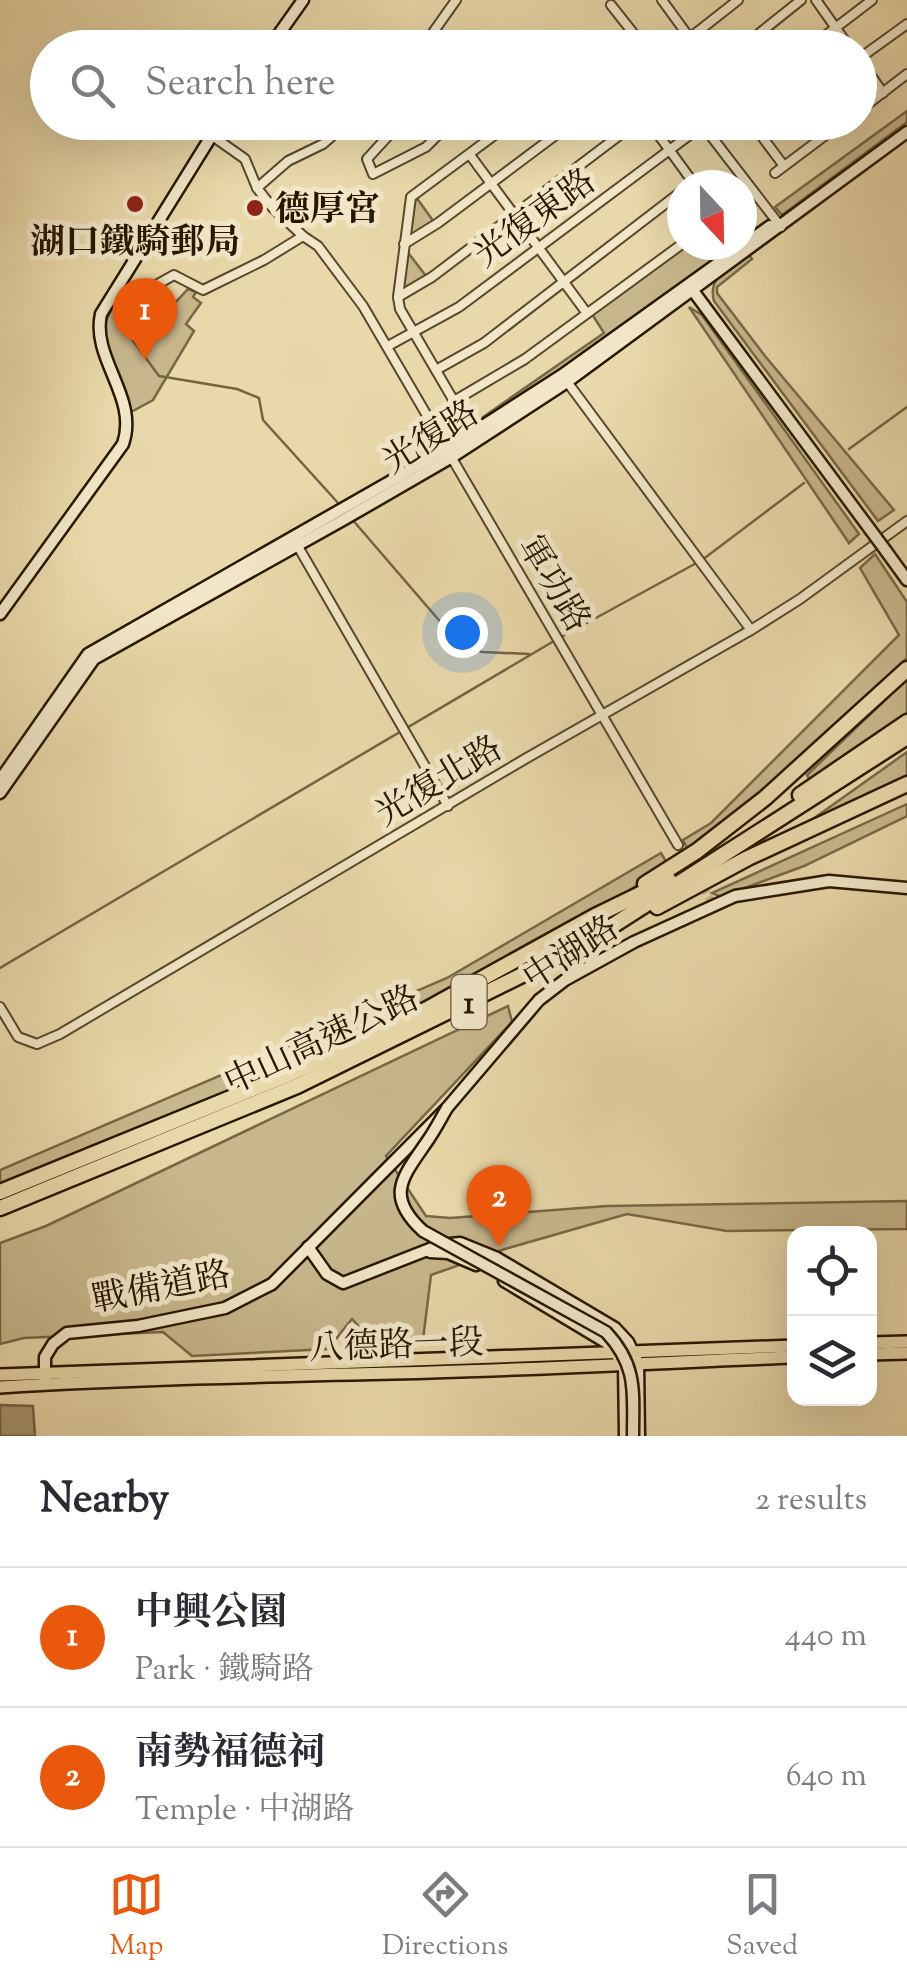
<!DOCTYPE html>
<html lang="en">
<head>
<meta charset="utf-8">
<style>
  :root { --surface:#fff; --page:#f7f7f7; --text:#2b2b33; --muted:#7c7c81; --line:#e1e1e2; --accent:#ea580c }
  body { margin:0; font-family:"Sorts Mill Goudy","Noto Serif TC",serif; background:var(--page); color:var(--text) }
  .controls { position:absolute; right:30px; bottom:30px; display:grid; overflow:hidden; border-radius:20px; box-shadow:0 10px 40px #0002 }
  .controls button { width:90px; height:90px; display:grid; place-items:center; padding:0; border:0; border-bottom:2px solid var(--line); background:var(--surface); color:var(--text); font:50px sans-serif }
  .compass { position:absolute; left:667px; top:170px; width:90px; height:90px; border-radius:50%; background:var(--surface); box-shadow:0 10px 40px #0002; rotate:158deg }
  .you { position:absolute; left:462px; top:632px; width:35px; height:35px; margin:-25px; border:8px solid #fff; border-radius:50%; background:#1a73e8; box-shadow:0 0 0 15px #1a73e833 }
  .badge { display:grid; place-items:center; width:65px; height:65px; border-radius:50%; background:var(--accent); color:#fff; font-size:32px; font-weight:700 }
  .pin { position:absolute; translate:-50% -82px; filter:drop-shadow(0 2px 5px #0008) }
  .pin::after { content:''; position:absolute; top:52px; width:35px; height:30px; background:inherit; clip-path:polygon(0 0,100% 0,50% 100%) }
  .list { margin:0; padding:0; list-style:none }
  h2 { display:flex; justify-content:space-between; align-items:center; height:130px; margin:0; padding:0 40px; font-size:42px }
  h2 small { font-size:32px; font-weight:400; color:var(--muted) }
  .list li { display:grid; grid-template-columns:65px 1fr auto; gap:30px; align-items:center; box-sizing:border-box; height:140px; padding:0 40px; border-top:2px solid var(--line) }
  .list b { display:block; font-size:38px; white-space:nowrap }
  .list p { margin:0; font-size:32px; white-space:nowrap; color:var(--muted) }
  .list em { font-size:32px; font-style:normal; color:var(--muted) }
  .icon { flex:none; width:55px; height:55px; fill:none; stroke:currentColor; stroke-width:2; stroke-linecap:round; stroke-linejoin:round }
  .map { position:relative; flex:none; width:907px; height:1436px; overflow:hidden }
  .search { position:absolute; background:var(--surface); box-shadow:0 10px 40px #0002; left:30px; right:30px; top:30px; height:110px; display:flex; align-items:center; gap:25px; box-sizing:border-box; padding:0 35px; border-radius:55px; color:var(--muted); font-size:38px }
  .sheet { height:410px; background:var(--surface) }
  nav { display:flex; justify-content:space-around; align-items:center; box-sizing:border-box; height:140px; border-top:2px solid var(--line); background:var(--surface); font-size:28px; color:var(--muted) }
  nav a { display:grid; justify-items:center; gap:5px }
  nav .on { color:var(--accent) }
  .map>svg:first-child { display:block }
  .green { fill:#c8b78c; stroke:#786746; stroke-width:2.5 }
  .water { fill:#a79670; stroke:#746343; stroke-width:2.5 }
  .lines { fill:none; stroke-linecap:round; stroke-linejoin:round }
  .stream { stroke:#746343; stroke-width:2.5 }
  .street-tunnel { stroke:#c2b187; stroke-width:8; stroke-dasharray:8 4; stroke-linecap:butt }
  .street-casing { stroke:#58472a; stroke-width:12 }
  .secondary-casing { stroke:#281700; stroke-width:15 }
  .primary-casing { stroke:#281700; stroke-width:16 }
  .highway-casing { stroke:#281700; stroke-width:19 }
  .street { stroke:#f1e6c7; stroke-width:8 }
  .secondary { stroke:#f1e6c7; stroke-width:10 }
  .primary { stroke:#e9d8a9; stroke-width:11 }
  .highway { stroke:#e9d8a9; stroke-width:14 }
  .secondary-bridge-casing { stroke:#281700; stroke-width:15; stroke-linecap:butt }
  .secondary-bridge { stroke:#f1e6c7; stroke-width:10 }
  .poi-dot { fill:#8f2418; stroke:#f1e6c7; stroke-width:4 }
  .labels { text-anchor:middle; stroke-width:10; stroke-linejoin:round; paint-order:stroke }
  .shield { fill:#f1e6c7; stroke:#64553c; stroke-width:2.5 }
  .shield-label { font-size:32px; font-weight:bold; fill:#281700 }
  .poi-label { font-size:35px; font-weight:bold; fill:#281700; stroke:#f1e6c7; text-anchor:start }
  .street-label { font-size:35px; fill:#281700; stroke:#f1e6c7 }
</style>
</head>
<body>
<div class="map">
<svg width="907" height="1436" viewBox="0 0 907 1436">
  <rect width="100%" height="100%" fill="#e9d8a9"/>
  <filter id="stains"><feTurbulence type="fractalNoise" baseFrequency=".002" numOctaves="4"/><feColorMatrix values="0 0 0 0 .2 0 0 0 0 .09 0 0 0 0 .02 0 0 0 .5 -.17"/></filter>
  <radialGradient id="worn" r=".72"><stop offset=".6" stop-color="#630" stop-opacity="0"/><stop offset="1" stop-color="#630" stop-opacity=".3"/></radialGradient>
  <g class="green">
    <polygon points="907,111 907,122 782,215 775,207"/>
    <polygon points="416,197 434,222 407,240"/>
    <polygon points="683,245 738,245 486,422 483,417 604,333 590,311"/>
    <polygon points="406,250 426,276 400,293"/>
    <path d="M748,253L752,259L717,287V293L765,356L894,510L878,521L714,301C707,276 731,266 748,253Z"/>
    <polygon points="188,289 196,292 193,297 201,303 186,324 194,331 153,400 131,412 102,328 117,299 127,301 147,333"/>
    <polygon points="689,307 702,315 859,534 849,543"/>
    <polygon points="875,554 907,602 907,658 773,786 688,850 683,840 711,823 899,635 860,568"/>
    <polygon points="907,679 907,713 811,782 807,775"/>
    <polygon points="907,752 907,779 803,826"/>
    <polygon points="907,804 907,816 804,866 721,897 712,893"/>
    <polygon points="661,853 668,865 561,935 426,1008 0,1187 0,1170 447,978"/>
    <polygon points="508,1006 512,1022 386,1156 426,1216 450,1218 607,1206 907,1201 907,1229 727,1231 627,1214 505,1249 431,1275 423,1340 378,1348 352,1319 328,1349 192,1356 163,1332 24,1338 0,1344 0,1243 46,1226"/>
  </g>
  <polygon class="water" points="0,1405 33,1406 35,1436 0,1436"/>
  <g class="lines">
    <g class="stream">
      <polyline points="118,320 159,376 237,389 259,398 263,420 339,504"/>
      <polyline points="849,449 907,407"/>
      <polyline points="351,518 456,640 482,652 529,654"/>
      <polyline points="561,637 702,560 804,483"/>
      <polyline points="0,968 554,641"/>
    </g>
    <polyline class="street-tunnel" points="678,845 713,904"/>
    <defs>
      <g id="street">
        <polyline points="662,0 697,48"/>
        <polyline points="816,0 850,48"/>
        <polyline points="611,5 645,48"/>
        <polyline points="589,40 595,48"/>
        <polyline points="422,48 456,0"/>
        <polyline points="677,48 738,0"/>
        <polyline points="741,48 801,0"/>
        <polyline points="809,48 872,0"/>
        <polyline points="860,58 907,24"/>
        <polyline points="860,60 883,93"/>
        <polyline points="860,110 907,74"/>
        <polyline points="401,122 367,159 373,174 426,147 451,122"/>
        <polyline points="649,122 695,185"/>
        <polyline points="751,122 784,166"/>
        <polyline points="701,123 781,227"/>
        <polyline points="758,132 771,122"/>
        <polyline points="211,135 245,159 257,188 272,207 303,236 318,246 363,306 678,845"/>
        <polyline points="470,155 586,312"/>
        <polyline points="775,173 843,122"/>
        <polyline points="257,188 288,161 323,144 348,122"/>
        <polyline points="404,244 438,223 573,122"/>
        <polyline points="112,295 133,298 174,275 203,290 264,260 303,236"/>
        <polyline points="398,297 432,277 637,122"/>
        <polyline points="388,346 459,307 707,122"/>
        <polyline points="436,370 484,343 682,191"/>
        <polyline points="565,379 751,630"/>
        <polyline points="454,401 525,359 682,244"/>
        <polyline points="465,420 400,309 398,297 411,197 512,122"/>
        <polyline points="296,543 448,806"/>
        <polyline points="0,1007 18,1037 37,1044 60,1034 525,759 751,630 800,599 907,521"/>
      </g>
      <g id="secondary">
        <polyline points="269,48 303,0"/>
        <polyline points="691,288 869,528"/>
        <polyline points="886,551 907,580"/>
        <path d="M0,614L123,444C139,397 91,359 101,314L220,122"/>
        <polyline points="0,780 88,654 447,449 562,375 770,226"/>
        <polyline points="0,793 94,659 343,520 452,457 567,382 907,132"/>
        <polyline points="308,1247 327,1274 343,1283 440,1245 460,1243 497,1258 615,1328 628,1342 638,1363 639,1436"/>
        <polyline points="430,1252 448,1253 476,1265"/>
        <polyline points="504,1281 607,1343 624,1364 625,1436"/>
        <polyline points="45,1378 45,1357 53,1344 67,1333 138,1326 225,1308 272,1284 447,1108 539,1000 565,980 634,942 735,896 829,881 907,888"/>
      </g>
      <g id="primary">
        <polyline points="870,1343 907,1342"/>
        <polyline points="870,1354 907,1353"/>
        <polyline points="0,1375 794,1346"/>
        <path d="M0,1387C131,1379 262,1376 393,1373C527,1370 661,1362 794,1357"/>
      </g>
      <g id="highway">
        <polyline points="800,795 907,722"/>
        <polyline points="645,884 697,851 765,798 907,669"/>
        <polyline points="657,907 748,858 907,784"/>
        <polyline points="0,1192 292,1073 427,1009 595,916 669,880"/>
        <polyline points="0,1208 297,1086 581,946 907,737"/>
      </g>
    </defs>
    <use href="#street" class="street-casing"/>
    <use href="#secondary" class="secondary-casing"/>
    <use href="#primary" class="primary-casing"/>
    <use href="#highway" class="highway-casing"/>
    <use href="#street" class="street"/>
    <use href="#secondary" class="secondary"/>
    <use href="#primary" class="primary"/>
    <use href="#highway" class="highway"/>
    <defs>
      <g id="secondary-bridge">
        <polyline points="869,528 886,551"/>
        <path d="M447,1108C440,1120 434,1132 426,1143C402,1178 385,1196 423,1231L606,1332C638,1366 633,1393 633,1436"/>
      </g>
    </defs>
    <use href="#secondary-bridge" class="secondary-bridge-casing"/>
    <use href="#secondary-bridge" class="secondary-bridge"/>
  </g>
  <g class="poi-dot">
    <circle cx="135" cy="204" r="10"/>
    <circle cx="255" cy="208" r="10"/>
  </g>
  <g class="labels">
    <rect class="shield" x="451.5" y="975" width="35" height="54" rx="8"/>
    <g class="shield-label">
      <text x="469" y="1013">1</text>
    </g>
    <g class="poi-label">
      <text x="275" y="220">德厚宮</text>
      <text x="135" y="253" text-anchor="middle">湖口鐵騎郵局</text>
    </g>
    <g class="street-label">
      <text transform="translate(534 217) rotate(-36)" y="12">光復東路</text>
      <text transform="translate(430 436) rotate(-32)" y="12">光復路</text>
      <text transform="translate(555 583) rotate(59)" y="12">軍功路</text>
      <text transform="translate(438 780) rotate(-31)" y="12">光復北路</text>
      <text transform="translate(570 952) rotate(-33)" y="12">中湖路</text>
      <text transform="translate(321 1039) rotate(-25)" y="12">中山高速公路</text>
      <text transform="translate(161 1286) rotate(-11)" y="12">戰備道路</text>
      <text transform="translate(396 1344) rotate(-2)" y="12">八德路一段</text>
    </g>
  </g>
  <rect width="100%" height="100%" filter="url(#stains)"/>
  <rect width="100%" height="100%" fill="url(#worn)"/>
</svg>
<div class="controls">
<button><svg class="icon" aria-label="locate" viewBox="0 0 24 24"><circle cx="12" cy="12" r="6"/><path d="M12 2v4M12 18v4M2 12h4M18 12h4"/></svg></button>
<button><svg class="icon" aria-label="layers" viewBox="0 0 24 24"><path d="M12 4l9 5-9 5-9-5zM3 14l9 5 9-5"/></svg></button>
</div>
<svg class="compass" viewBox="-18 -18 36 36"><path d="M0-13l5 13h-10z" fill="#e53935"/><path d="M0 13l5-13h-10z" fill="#7c7c81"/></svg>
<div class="you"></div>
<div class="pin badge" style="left:145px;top:360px">1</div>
<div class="pin badge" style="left:499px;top:1247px">2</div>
<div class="search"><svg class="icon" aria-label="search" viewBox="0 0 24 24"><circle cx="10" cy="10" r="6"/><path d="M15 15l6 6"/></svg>Search here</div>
</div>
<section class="sheet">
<h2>Nearby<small>2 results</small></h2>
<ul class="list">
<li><span class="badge">1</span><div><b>中興公園</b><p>Park · 鐵騎路</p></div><em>440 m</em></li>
<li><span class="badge">2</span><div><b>南勢福德祠</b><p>Temple · 中湖路</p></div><em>640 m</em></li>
</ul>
</section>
<nav>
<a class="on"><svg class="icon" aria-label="map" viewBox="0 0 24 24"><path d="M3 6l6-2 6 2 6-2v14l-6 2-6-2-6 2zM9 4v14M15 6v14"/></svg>Map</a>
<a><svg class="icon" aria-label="directions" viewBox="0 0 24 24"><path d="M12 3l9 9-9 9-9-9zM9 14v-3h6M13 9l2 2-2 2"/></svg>Directions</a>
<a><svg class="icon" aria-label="saved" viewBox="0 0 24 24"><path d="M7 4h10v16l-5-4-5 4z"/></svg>Saved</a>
</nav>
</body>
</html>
